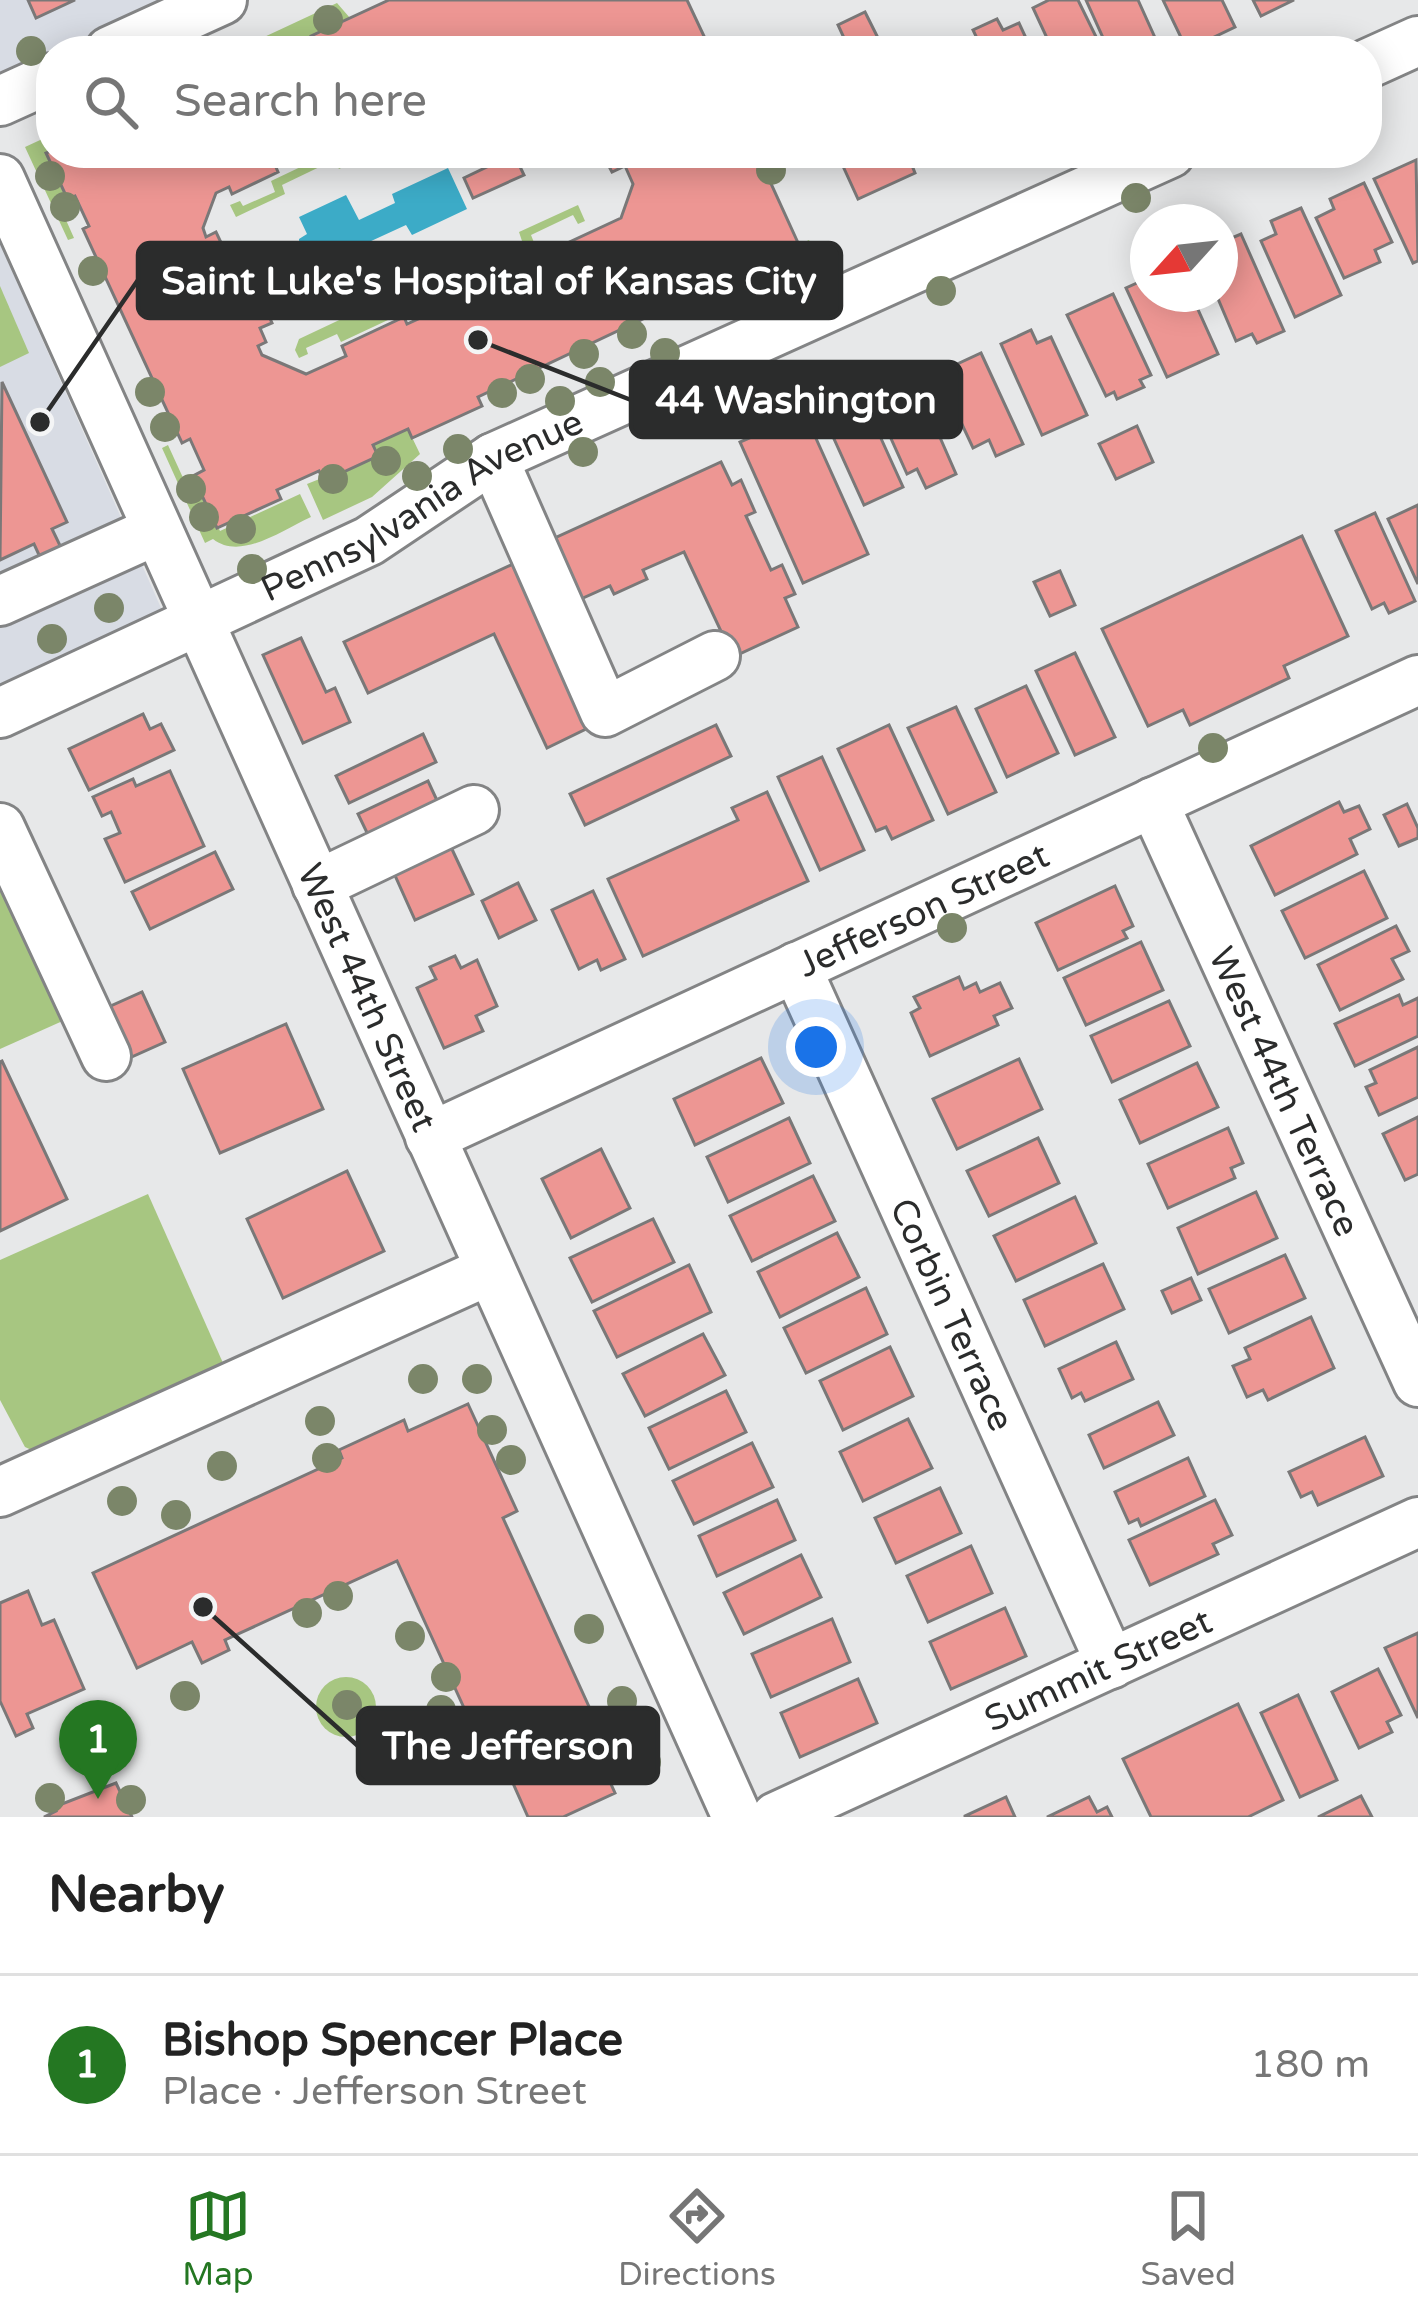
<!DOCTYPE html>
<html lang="en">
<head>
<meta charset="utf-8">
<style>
  :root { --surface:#fff; --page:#f6f6f6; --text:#222; --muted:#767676; --line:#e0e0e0; --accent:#247722 }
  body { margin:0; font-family:"Varela Round",sans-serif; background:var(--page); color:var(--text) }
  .compass { position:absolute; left:1130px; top:204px; width:108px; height:108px; border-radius:50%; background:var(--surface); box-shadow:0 6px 30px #0003; rotate:243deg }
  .you { position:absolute; left:816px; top:1047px; width:42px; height:42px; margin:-30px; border:9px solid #fff; border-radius:50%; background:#1a73e8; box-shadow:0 0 0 18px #1a73e833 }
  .badge { display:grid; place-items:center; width:78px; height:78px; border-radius:50%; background:var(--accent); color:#fff; font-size:39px; font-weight:700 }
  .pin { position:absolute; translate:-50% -99px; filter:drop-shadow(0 3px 6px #0008) }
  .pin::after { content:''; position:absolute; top:63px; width:42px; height:36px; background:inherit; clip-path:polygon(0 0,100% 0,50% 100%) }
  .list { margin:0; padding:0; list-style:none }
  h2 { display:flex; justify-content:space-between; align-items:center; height:156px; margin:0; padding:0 48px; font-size:51px }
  h2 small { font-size:39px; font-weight:400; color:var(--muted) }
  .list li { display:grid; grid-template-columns:78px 1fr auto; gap:36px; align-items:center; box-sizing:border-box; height:180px; padding:0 48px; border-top:3px solid var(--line) }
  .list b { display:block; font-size:45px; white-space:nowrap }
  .list p { margin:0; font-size:39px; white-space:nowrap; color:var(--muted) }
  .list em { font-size:39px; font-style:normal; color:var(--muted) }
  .icon { flex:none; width:66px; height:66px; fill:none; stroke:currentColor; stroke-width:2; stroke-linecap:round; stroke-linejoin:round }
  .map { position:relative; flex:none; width:1418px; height:1817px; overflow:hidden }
  .search { position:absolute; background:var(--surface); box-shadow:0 6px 30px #0003; left:36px; right:36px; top:36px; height:132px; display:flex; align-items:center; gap:30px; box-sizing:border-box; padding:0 42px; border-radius:48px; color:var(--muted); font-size:45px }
  .sheet { height:336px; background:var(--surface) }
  nav { display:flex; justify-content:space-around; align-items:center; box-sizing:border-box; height:168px; border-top:3px solid var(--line); background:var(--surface); font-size:33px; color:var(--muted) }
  nav a { display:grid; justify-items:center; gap:6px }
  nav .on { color:var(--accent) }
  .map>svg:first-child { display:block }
  .built { fill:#d8dce4 }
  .green { fill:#a7c681 }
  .water { fill:#3cabc7 }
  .building { fill:#ed9693; stroke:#7a7878; stroke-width:3 }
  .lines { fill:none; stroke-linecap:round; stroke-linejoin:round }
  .minor-casing { stroke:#838485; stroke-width:54 }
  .minor { stroke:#fff; stroke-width:48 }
  .tree { fill:#7b8669 }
  .labels { text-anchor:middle; stroke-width:10; stroke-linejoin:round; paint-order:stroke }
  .street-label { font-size:36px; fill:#2b2c2c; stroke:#f4f5f6 }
  .leader { fill:none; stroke:#2b2c2c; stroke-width:4.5 }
  .callout-dot { fill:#2b2c2c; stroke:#f4f5f6; stroke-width:4.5 }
  .callout { fill:#2b2c2c; stroke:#2b2c2c; stroke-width:4.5 }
  .callout-label { font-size:39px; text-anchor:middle; font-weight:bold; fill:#fff }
</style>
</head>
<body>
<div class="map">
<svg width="1418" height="1817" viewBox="0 0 1418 1817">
  <rect width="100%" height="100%" fill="#e7e8e9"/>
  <g class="built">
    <polygon points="0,0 181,0 66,51 51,51 51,58 0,83"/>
    <polygon points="0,244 161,608 159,613 0,690"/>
  </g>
  <g class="green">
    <polygon points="337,3 350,18 311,36 313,43 295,51 283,51 280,47 271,51 234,51"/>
    <polygon points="51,135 51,151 46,154 75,215 66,220 74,238 68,240 25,147"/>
    <polygon points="330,153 372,153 339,169 334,160 282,185 285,194 236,217 230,205 240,201 243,206 275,192 271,181"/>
    <polygon points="578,205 585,221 578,224 573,215 531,235 537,250 482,276 477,267 416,295 420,305 341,342 337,334 306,348 308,354 299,358 295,350 299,339 369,306 375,316 405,301 401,291 482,253 488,264 524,247 519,232"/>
    <polygon points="809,240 817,259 747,291 739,306 721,313 709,286"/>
    <polygon points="0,286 29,353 0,367"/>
    <polygon points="408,429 420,454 372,497 323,520 307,484 377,456 373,445"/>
    <path d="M168,445L184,480L193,476L220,531L300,494L311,517C282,530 241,561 213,539L205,543L162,448Z"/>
    <polygon points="0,848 76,1015 0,1049"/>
    <polygon points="148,1194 227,1372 36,1452 25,1447 0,1400 0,1260"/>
    <circle cx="346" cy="1707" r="30"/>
  </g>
  <path class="water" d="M448,168L467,209L412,235L406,225L369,242L374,254L318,280C305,268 300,257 299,239L307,234L299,217L346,195L359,220L395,203L392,194Z"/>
  <g class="building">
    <polygon points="28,0 75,0 36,18"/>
    <polygon points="389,0 687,0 711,51 554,51 534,43 523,51 295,51 313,43 311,36"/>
    <polygon points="1049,0 1078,0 1103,51 1053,51 1033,8"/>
    <polygon points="1086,0 1138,0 1161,51 1109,51"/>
    <polygon points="1163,0 1222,0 1235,27 1187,50"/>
    <polygon points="1253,0 1294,0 1261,16"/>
    <polygon points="865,12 879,40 850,51 838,25"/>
    <polygon points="997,19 1003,30 1019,23 1032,51 983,51 973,30"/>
    <polygon points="51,151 301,153 275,165 278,172 232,194 229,187 216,193 203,228 206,237 216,232 225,251 238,245 272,323 260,328 266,342 258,346 262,355 306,374 346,356 342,346 404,317 407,324 440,309 436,302 473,285 476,293 508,278 505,272 621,218 633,184 625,166 612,172 602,153 757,153 799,245 478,397 482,406 412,438 408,429 373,445 378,456 324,481 319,471 277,490 281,499 217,528 193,476 204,470 190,439 182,443 83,229 89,226 75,196 68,200 46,153"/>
    <polygon points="837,153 907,153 915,173 858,199"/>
    <polygon points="514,154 524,175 473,198 464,178"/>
    <polygon points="1416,160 1418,261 1413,263 1374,179"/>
    <polygon points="1364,183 1392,242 1375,250 1380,262 1344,278 1316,218 1334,209 1330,199"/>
    <polygon points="1301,208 1341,295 1295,317 1261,241 1276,234 1271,221"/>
    <polygon points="1241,234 1284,331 1257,343 1252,334 1236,341 1216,294 1220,294 1220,243"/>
    <polygon points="1148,278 1148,294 1191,294 1218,354 1167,377 1126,288"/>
    <polygon points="1113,294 1151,375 1140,380 1144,387 1117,399 1114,392 1106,396 1067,315"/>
    <polygon points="1031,330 1037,343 1051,337 1087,415 1042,435 1001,344"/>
    <polygon points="981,353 1023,444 996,456 989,440 973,448 938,373"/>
    <polygon points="2,382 67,522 52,529 67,560 46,570 34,544 0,560"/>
    <polygon points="917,385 956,474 926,488 917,469 907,474 875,403"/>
    <polygon points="869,412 903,487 864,505 830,430"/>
    <polygon points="805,414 868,554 803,583 740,442"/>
    <polygon points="1137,426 1153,462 1116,479 1099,444"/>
    <polygon points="721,462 732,485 741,480 755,512 746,516 771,570 782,565 795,594 785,598 798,627 733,657 684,552 643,570 647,579 614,594 610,586 574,602 546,542"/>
    <polygon points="1418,505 1418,584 1388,519"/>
    <polygon points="1375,513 1415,601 1389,613 1384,603 1372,609 1336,531"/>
    <polygon points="1302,536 1348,636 1284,666 1289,678 1190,725 1183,710 1148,726 1102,629"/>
    <polygon points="524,559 547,608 535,613 588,728 547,748 494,634 368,693 344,642"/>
    <polygon points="1060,571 1075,605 1050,616 1034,582"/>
    <polygon points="301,638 326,692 335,688 350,722 303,743 263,655"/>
    <polygon points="1075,653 1115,737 1075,755 1036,671"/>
    <polygon points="1026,686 1058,753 1007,777 976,709"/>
    <polygon points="956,707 996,792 948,814 908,728"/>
    <polygon points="143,714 150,729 161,724 174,750 89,790 69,749"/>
    <polygon points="716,725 731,756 585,825 570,794"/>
    <polygon points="889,725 933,820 892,839 886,827 876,831 838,749"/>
    <polygon points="423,734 436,762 349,803 336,776"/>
    <polygon points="822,757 864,850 820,870 778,777"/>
    <polygon points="170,771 204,846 125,882 105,839 120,833 111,812 102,816 93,797 133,779 136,786"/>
    <polygon points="428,781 441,809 371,841 358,814"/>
    <polygon points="767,792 808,881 643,956 608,879 738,820 732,808"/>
    <polygon points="1339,802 1344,812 1359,806 1370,829 1350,839 1357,854 1275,895 1251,846"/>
    <polygon points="1407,804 1418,828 1418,838 1399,846 1384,815"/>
    <polygon points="450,845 473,894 415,920 393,871"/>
    <polygon points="215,852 233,889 150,929 132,892"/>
    <polygon points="1364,871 1387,918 1305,958 1282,911"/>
    <polygon points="518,883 536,920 499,938 482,901"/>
    <polygon points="1115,886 1133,926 1123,931 1127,938 1058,970 1036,923"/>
    <polygon points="593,891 625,959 601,970 597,960 579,969 552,910"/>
    <polygon points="1396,926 1409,951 1392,959 1403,979 1340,1010 1318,965"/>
    <polygon points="1141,942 1163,990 1086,1025 1064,978"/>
    <polygon points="455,956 461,968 477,960 497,1006 476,1016 483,1031 444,1048 417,988 436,979 430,967"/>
    <polygon points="959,977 964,989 976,983 980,992 1000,983 1012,1008 994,1016 998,1025 930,1056 911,1013 920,1008 914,997"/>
    <polygon points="142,992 165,1042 127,1059 104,1009"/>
    <polygon points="1399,995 1403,1005 1418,998 1418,1036 1355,1066 1335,1024"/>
    <polygon points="1169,1001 1190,1046 1112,1082 1091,1036"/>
    <polygon points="286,1024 323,1109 220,1153 183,1069"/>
    <polygon points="1418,1047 1418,1097 1379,1115 1366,1087 1376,1083 1370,1070"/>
    <polygon points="761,1058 783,1103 695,1145 674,1099"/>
    <polygon points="1019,1059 1042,1109 957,1149 933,1099"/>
    <polygon points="2,1061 67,1199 0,1231 0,1062"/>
    <polygon points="1197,1063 1218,1107 1140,1143 1120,1100"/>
    <polygon points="1418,1117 1418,1174 1405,1180 1383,1134"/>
    <polygon points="789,1118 810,1163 728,1202 707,1157"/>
    <polygon points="1228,1128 1243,1163 1231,1168 1235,1178 1168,1208 1148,1164"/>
    <polygon points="1038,1138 1059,1183 989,1216 967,1171"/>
    <polygon points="601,1149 630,1208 571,1238 542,1179"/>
    <polygon points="347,1171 384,1251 283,1298 247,1219"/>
    <polygon points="813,1176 835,1221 752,1261 730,1216"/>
    <polygon points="1256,1192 1277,1238 1198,1274 1178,1228"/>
    <polygon points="1075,1197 1096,1243 1016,1281 994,1236"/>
    <polygon points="653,1219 674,1262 592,1302 570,1258"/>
    <polygon points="837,1233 859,1277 780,1317 758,1272"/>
    <polygon points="1285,1255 1305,1298 1229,1333 1209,1289"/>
    <polygon points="1103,1264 1124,1309 1045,1346 1024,1300"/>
    <polygon points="689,1265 711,1312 617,1357 594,1311"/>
    <polygon points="1191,1278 1201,1300 1172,1313 1162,1291"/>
    <polygon points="866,1288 887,1334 806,1373 784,1328"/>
    <polygon points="1311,1317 1334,1368 1268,1400 1263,1390 1247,1397 1233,1366 1250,1359 1245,1348"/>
    <polygon points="703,1334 725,1375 645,1416 623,1374"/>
    <polygon points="1116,1342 1133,1379 1085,1401 1081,1393 1072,1398 1059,1369"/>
    <polygon points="890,1347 913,1396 843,1430 820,1381"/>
    <polygon points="726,1391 746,1432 669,1469 649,1428"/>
    <polygon points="1158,1402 1174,1435 1104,1468 1089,1435"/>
    <polygon points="468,1404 517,1511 503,1518 601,1733 590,1738 615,1793 563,1817 528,1817 508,1772 496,1778 397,1561 225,1640 229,1650 202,1663 192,1642 137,1668 93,1573 342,1458 339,1450 404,1420 408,1431"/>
    <polygon points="908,1419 932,1468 863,1501 840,1452"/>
    <polygon points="1365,1437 1383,1476 1318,1505 1312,1492 1301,1497 1289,1472"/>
    <polygon points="752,1443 773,1487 694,1524 673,1481"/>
    <polygon points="1188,1458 1205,1496 1141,1526 1138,1519 1129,1523 1115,1492"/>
    <polygon points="940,1488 961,1533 896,1563 875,1518"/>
    <polygon points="777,1500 795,1540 717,1576 699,1536"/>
    <polygon points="1215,1500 1232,1535 1213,1544 1218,1554 1150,1585 1129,1540"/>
    <polygon points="971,1546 992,1593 928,1622 907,1576"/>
    <polygon points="801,1555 821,1597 744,1634 724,1593"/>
    <polygon points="28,1591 42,1625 54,1620 84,1689 27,1714 33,1728 16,1736 0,1701 0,1603"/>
    <polygon points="1005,1608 1026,1656 951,1689 930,1642"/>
    <polygon points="832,1619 850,1662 771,1697 752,1654"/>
    <polygon points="1418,1633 1418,1718 1385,1648"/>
    <polygon points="1378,1669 1401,1715 1387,1722 1392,1732 1359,1748 1332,1692"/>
    <polygon points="858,1679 877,1723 800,1757 781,1713"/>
    <polygon points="1298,1695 1337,1780 1300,1797 1261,1713"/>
    <polygon points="1238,1704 1283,1800 1248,1817 1151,1817 1123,1759"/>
    <polygon points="116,1783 132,1817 44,1817 56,1811 54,1807"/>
    <polygon points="1361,1796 1372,1817 1318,1817"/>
    <polygon points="1006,1797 1015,1817 965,1817 965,1816"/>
    <polygon points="1089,1797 1097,1812 1107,1807 1112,1817 1047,1817"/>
  </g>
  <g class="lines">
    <defs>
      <g id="minor">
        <polyline points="110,51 222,0"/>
        <polyline points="1367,64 1418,41"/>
        <polyline points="0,101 51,78"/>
        <path id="s1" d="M0,179L737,1817"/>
        <polyline points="493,458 605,712 715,656"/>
        <polyline points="0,601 157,530"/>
        <path id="s2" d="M0,713L369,541L493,458L1170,153"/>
        <path id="s3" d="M1153,802L1418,1382"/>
        <polyline points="0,828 106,1056"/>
        <polyline points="317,885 474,810"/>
        <path id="s4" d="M796,967L1111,1664"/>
        <path id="s5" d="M430,1137L1418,680"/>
        <polyline points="0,1492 490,1270"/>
        <path id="s6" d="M776,1817L1418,1522"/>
      </g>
    </defs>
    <use href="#minor" class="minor-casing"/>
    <use href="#minor" class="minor"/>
  </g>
  <g class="tree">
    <circle cx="328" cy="20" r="15"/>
    <circle cx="31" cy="51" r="15"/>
    <circle cx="771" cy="170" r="15"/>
    <circle cx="50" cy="176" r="15"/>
    <circle cx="1136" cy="198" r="15"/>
    <circle cx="65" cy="207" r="15"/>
    <circle cx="797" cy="257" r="15"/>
    <circle cx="93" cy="271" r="15"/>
    <circle cx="941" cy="291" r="15"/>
    <circle cx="632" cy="334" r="15"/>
    <circle cx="665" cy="353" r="15"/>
    <circle cx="584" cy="354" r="15"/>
    <circle cx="530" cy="379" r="15"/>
    <circle cx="600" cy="382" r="15"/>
    <circle cx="150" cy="392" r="15"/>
    <circle cx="502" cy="393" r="15"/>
    <circle cx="560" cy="401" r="15"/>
    <circle cx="165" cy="427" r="15"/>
    <circle cx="458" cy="449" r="15"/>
    <circle cx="583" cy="452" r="15"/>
    <circle cx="386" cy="461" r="15"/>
    <circle cx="417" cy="476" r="15"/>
    <circle cx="333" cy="479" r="15"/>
    <circle cx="191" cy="489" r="15"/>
    <circle cx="204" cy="517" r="15"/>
    <circle cx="241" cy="529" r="15"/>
    <circle cx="252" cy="569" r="15"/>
    <circle cx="109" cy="608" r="15"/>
    <circle cx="52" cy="639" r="15"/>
    <circle cx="1213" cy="748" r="15"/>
    <circle cx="952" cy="928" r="15"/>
    <circle cx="423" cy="1379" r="15"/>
    <circle cx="477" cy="1379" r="15"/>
    <circle cx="320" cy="1421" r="15"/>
    <circle cx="492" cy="1430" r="15"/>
    <circle cx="327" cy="1458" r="15"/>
    <circle cx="511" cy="1460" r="15"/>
    <circle cx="222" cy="1466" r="15"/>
    <circle cx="122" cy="1501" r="15"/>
    <circle cx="176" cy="1515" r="15"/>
    <circle cx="338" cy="1596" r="15"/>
    <circle cx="307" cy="1613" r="15"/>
    <circle cx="589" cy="1629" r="15"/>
    <circle cx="410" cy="1636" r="15"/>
    <circle cx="446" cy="1677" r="15"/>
    <circle cx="185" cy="1696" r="15"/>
    <circle cx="622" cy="1701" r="15"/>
    <circle cx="347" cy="1705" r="15"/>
    <circle cx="441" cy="1710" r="15"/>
    <circle cx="107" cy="1757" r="15"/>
    <circle cx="646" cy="1762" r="15"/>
    <circle cx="50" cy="1798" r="15"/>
    <circle cx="131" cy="1800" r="15"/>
  </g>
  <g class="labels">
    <g class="street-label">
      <text dy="13" stroke="none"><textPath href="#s2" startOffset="471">Pennsylvania Avenue</textPath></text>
      <text dy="13" stroke="none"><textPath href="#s5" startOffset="543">Jefferson Street</textPath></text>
      <text dy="13" stroke="none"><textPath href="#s1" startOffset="897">West 44th Street</textPath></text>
      <text dy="13" stroke="none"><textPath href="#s3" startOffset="318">West 44th Terrace</textPath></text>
      <text dy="13" stroke="none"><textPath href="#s4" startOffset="381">Corbin Terrace</textPath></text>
      <text dy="13" stroke="none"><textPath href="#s6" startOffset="354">Summit Street</textPath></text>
    </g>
  </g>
  <path class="leader" d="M40 422L138 280M478 340L631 400M203 1607L358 1746"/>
  <g class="callout-dot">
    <circle cx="40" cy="422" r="12"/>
    <circle cx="478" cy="340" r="12"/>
    <circle cx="203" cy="1607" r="12"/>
  </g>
  <g class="callout">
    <rect x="138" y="243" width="703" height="75" rx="12"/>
    <rect x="631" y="362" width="330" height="75" rx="12"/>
    <rect x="358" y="1708" width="300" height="75" rx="12"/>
  </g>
  <g class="callout-label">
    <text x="489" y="294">Saint Luke's Hospital of Kansas City</text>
    <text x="796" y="413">44 Washington</text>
    <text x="508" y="1759">The Jefferson</text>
  </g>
</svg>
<svg class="compass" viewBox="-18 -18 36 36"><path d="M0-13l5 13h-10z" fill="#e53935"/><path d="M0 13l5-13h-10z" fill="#767676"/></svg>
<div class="you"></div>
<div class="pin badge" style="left:98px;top:1799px">1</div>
<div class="search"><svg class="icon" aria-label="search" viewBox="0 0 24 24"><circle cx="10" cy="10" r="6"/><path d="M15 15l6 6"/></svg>Search here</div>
</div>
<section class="sheet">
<h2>Nearby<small></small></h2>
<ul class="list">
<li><span class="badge">1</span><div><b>Bishop Spencer Place</b><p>Place · Jefferson Street</p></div><em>180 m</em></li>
</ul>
</section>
<nav>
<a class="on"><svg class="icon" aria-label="map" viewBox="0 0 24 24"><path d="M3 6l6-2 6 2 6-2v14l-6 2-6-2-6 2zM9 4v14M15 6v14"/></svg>Map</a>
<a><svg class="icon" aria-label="directions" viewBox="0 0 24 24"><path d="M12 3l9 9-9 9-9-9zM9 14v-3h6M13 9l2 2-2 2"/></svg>Directions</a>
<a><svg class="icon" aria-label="saved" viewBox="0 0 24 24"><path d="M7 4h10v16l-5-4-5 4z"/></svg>Saved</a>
</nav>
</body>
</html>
